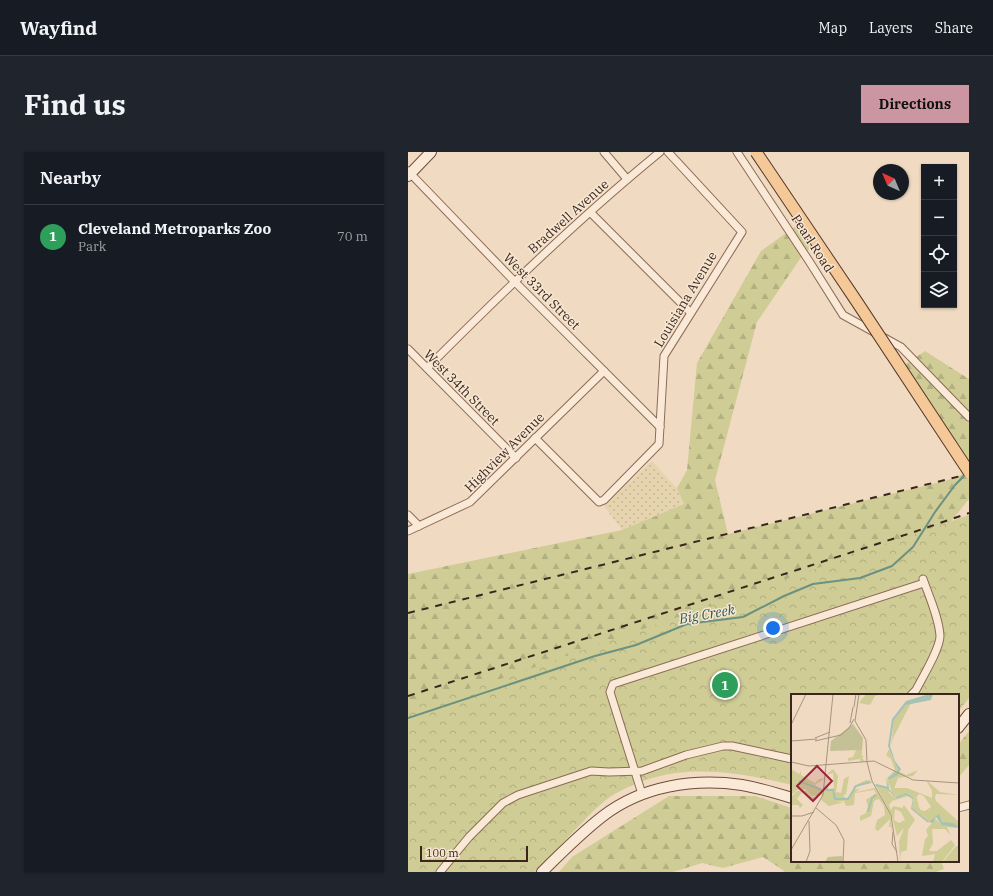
<!DOCTYPE html>
<html lang="en">
<head>
<meta charset="utf-8">
<style>
  :root { --surface:#171b24; --page:#20242c; --text:#f1f3f6; --muted:#9ea1a6; --line:#363941; --accent:#cb96a1 }
  body { margin:0; font-family:"IBM Plex Serif",serif; background:var(--page); color:var(--text) }
  .controls { position:absolute; right:12px; top:12px; display:grid; overflow:hidden; border-radius:0px; box-shadow:0 1px 3px #0004 }
  .controls button { width:36px; height:36px; display:grid; place-items:center; padding:0; border:0; border-bottom:1px solid var(--line); background:var(--surface); color:var(--text); font:20px sans-serif }
  .compass { position:absolute; left:465px; top:12px; width:36px; height:36px; border-radius:50%; background:var(--surface); box-shadow:0 1px 3px #0004; rotate:316deg }
  .scale { position:absolute; left:12px; bottom:10px; width:108px; box-sizing:border-box; padding-left:4px; border:2px solid #3a261d; border-top:0; font-size:11px; line-height:14px; white-space:nowrap; color:#3a261d; -webkit-text-stroke:3px #f7e6d2; paint-order:stroke }
  .you { position:absolute; left:365px; top:476px; width:14px; height:14px; margin:-10px; border:3px solid #fff; border-radius:50%; background:#1a73e8; box-shadow:0 0 0 6px #1a73e833 }
  .badge { display:grid; place-items:center; width:26px; height:26px; border-radius:50%; background:var(--accent); color:#fff; font-size:13px; font-weight:700 }
  .pin { position:absolute; translate:-50% -50%; border:2px solid #fff; box-shadow:0 1px 4px #0006 }
  .list { margin:0; padding:0; list-style:none }
  h2 { display:flex; justify-content:space-between; align-items:center; height:52px; margin:0; padding:0 16px; font-size:17px }
  h2 small { font-size:13px; font-weight:400; color:var(--muted) }
  .list li { display:grid; grid-template-columns:26px 1fr auto; gap:12px; align-items:center; box-sizing:border-box; height:64px; padding:0 16px; border-top:1px solid var(--line) }
  .list b { display:block; font-size:15px; white-space:nowrap }
  .list p { margin:0; font-size:13px; white-space:nowrap; color:var(--muted) }
  .list em { font-size:13px; font-style:normal; color:var(--muted) }
  .icon { flex:none; width:22px; height:22px; fill:none; stroke:currentColor; stroke-width:2; stroke-linecap:round; stroke-linejoin:round }
  .map { position:relative; flex:none; width:561px; height:720px; overflow:hidden; border-radius:0px }
  header { display:flex; align-items:center; gap:24px; box-sizing:border-box; height:56px; padding:0 20px; background:var(--surface); border-bottom:1px solid var(--line) }
  header strong { font-size:19px }
  nav { display:flex; gap:22px; margin-inline-start:auto; font-size:14px }
  .intro { display:flex; align-items:center; justify-content:space-between; box-sizing:border-box; height:96px; padding:0 24px }
  h1 { margin:0; font-size:28px }
  .button { padding:10px 18px; border-radius:0px; background:var(--accent); color:#111; font-size:14px; font-weight:700 }
  main { display:flex; gap:24px; padding:0 24px }
  aside { flex:1; background:var(--surface); border-radius:0px; box-shadow:0 1px 3px #0004 }
  .map>svg:first-child { display:block }
  .farmland { fill:url(#farmland-dots) }
  .forest { fill:url(#forest-firs) }
  .park { fill:url(#park-crowns) }
  .lines { fill:none; stroke-linecap:round; stroke-linejoin:round }
  .stream { stroke:#6b9181; stroke-width:2 }
  .street-casing { stroke:#8b6b58; stroke-width:9 }
  .secondary-casing { stroke:#6d4c3b; stroke-width:12 }
  .street { stroke:#fae9d6; stroke-width:7 }
  .secondary { stroke:#fae9d6; stroke-width:10 }
  .rail { stroke:#3a261d; stroke-width:2; stroke-dasharray:7 7; stroke-linecap:butt }
  .primary-bridge-casing { stroke:#593a2d; stroke-width:13; stroke-linecap:butt }
  .primary-bridge { stroke:#f5c898; stroke-width:11 }
  .labels { text-anchor:middle; stroke-width:3; stroke-linejoin:round; paint-order:stroke }
  .street-label { font-size:13px; fill:#3a261d; stroke:#f7e6d2 }
  .water-label { font-size:14px; font-style:italic; fill:#2c5b50; stroke:#f7e6d2 }
  .inset-river { fill:none; stroke:#a5c3b5; stroke-width:2 }
  .inset-road { fill:none; stroke:#a79380; stroke-width:1 }
  .view { fill:#9d253a; fill-opacity:0.15; stroke:#9d253a; stroke-width:2 }
  .inset-edge { fill:none; stroke:#3a261d; stroke-width:2 }
</style>
</head>
<body>
<header>
<strong>Wayfind</strong>
<nav><a>Map</a><a>Layers</a><a>Share</a></nav>
</header>
<div class="intro"><h1>Find us</h1><a class="button">Directions</a></div>
<main>
<aside>
<h2>Nearby<small></small></h2>
<ul class="list">
<li><span class="badge" style="background:#2e9e5b">1</span><div><b>Cleveland Metroparks Zoo</b><p>Park</p></div><em>70 m</em></li>
</ul>
</aside>
<div class="map">
<svg width="561" height="720" viewBox="0 0 561 720">
  <defs>
    <pattern id="farmland-dots" width="8" height="8" patternUnits="userSpaceOnUse"><rect width="8" height="8" fill="#e6d4af"/><path d="M2 2h.1M6 6h.1" fill="none" stroke="#c6b696" stroke-width="1.8" stroke-linecap="round"/></pattern>
    <pattern id="forest-firs" width="22" height="20" patternUnits="userSpaceOnUse"><rect width="22" height="20" fill="#cfcc95"/><path d="M5 1l3.5 6h-7zM16 11l3.5 6h-7z" fill="#b2af80"/></pattern>
    <pattern id="park-crowns" width="20" height="18" patternUnits="userSpaceOnUse"><rect width="20" height="18" fill="#cfcc95"/><path d="M2 6a3 3 0 1 1 6 0M12 15a3 3 0 1 1 6 0" fill="none" stroke="#b2af80"/></pattern>
  </defs>
  <rect width="100%" height="100%" fill="#f0dbc2"/>
  <polygon class="farmland" points="244,309 269,336 276,352 214,378 196,354"/>
  <g class="forest">
    <polygon points="395,69 410,91 396,101 349,170 307,328 320,382 540,328 561,320 492,216 517,199 561,227 561,347 517,402 0,566 0,422 214,378 276,352 269,336 279,318 289,211 353,99"/>
    <polygon points="561,579 561,613 550,626 550,593"/>
    <polygon points="261,644 347,644 384,656 384,709 533,709 536,717 528,720 376,720 375,718 355,705 315,716 294,711 265,720 151,720 164,705"/>
  </g>
  <path class="park" d="M561,363V546L550,560V543H384V633C321,618 261,608 202,645C189,654 178,667 167,678C154,692 140,706 127,720H0V556L104,523Z"/>
  <g class="lines">
    <polyline class="stream" points="0,566 187,504 228,493 279,472 335,465 376,444 405,432 452,426 484,414 505,395 527,360 547,333 558,322"/>
    <defs>
      <g id="street">
        <polyline points="196,0 219,27"/>
        <polyline points="329,0 401,109 435,163 493,195 561,265"/>
        <polyline points="0,19 106,129 252,275"/>
        <polyline points="183,61 282,160"/>
        <polyline points="0,197 108,306"/>
        <path d="M19,216C94,141 170,67 252,0"/>
        <polyline points="127,286 191,350 196,348 251,292 256,204 334,80 260,0"/>
        <polyline points="0,363 11,374"/>
        <polyline points="0,379 62,350 196,219"/>
        <path d="M503,543L508,538C514,526 532,497 532,484C531,466 521,444 515,427"/>
        <polyline points="234,642 202,540 205,532 516,431"/>
        <polyline points="550,656 561,653"/>
        <polyline points="32,720 61,685 95,651 110,643 183,619 201,620 234,619 278,603 315,594 324,594 384,607"/>
      </g>
      <g id="secondary">
        <polyline points="0,24 23,0"/>
        <polyline points="550,576 561,562"/>
        <path d="M134,720C153,701 173,681 195,664C234,634 285,626 334,633C351,636 368,641 384,646"/>
      </g>
    </defs>
    <use href="#street" class="street-casing"/>
    <use href="#secondary" class="secondary-casing"/>
    <use href="#street" class="street"/>
    <use href="#secondary" class="secondary"/>
    <g class="rail">
      <polyline points="0,461 561,322"/>
      <polyline points="0,544 503,381 561,361"/>
    </g>
    <defs>
      <polyline id="primary-bridge" points="348,0 449,150 561,320"/>
    </defs>
    <use href="#primary-bridge" class="primary-bridge-casing"/>
    <use href="#primary-bridge" class="primary-bridge"/>
  </g>
  <g class="labels">
    <g class="street-label">
      <text transform="translate(160 64) rotate(-42)" y="5">Bradwell Avenue</text>
      <text transform="translate(405 91) rotate(57)" y="5">Pearl Road</text>
      <text transform="translate(134 139) rotate(45)" y="5">West 33rd Street</text>
      <text transform="translate(277 147) rotate(-59)" y="5">Louisiana Avenue</text>
      <text transform="translate(54 235) rotate(45)" y="5">West 34th Street</text>
      <text transform="translate(96 300) rotate(-45)" y="5">Highview Avenue</text>
    </g>
    <g class="water-label">
      <text transform="translate(299 462) rotate(-10)" y="5">Big Creek</text>
    </g>
  </g>
  <g transform="translate(383 542)">
    <rect width="168" height="168" fill="#f0dbc2"/>
    <path d="M75,0H90L84,2L79,11L68,9ZM121,7L102,44L100,53L103,26L114,12Z" fill="#cfcc95"/>
    <path d="M98,55L107,76L96,85L98,99L106,105L114,101L118,102L123,104L119,115L122,106L117,102L101,107L98,111L100,116L102,112L111,114L113,111L124,126L117,136L116,156L110,158L109,168L108,147L113,134L106,142L101,122L84,90L96,93L95,85L104,76L100,65L95,61ZM104,115L110,118L114,126L108,129L103,126ZM0,75L8,80L10,77V81L24,89L28,85L35,84L24,91L32,96L34,91L38,95L43,94L42,79L35,81L42,75L47,82L45,98L50,99L53,85L58,82L55,100L52,102L55,104L59,103L63,92L75,86L80,87L81,89L65,92L63,96L69,94L65,98L84,94L99,119L102,142L100,133H98L99,125L87,137L84,135L86,126L94,121L93,112L88,105L83,107L80,122L69,127V122L75,119L77,112L75,106L85,99L83,96L64,99L63,111L55,112L53,107H44L32,100L22,102L32,97L0,82ZM127,76L122,82L107,84L103,94H116L141,104V97L135,86L149,98L168,101L145,100L144,103L145,107L168,128V132L151,128L148,121L138,128L121,114L124,103L115,99L106,103L101,99L97,87L100,83L109,78L115,81ZM128,100L133,102L140,113L134,117L129,116L125,104ZM6,97H15L21,103H28L21,106L11,98L6,105L12,111L9,114L7,111H0V103ZM144,125L153,131L163,132L168,134L156,133L160,142L154,135H141L142,149L138,157H146L160,146L164,151L151,168H142L144,160L131,162L134,145L137,142L135,136Z" fill="#cfcc95" fill-rule="evenodd"/>
    <path d="M62,30L72,44L71,56L39,57L40,47ZM51,162L52,168H34L37,163Z" fill="#c3c195"/>
    <path d="M65,56H71V62H73L71,64L74,67L70,68L69,65L57,67V64L62,63ZM0,82L32,97V100L44,107L53,108L38,112L30,106L31,101L21,102L14,95L6,96L0,101ZM106,87L103,94L116,95L125,100L128,114L137,124L141,125L143,111H146L165,126L168,133L154,130L152,122L148,120L139,128L132,124L121,113L124,103L113,97H102L104,88ZM168,151V168H152L164,153Z" fill="#cfcc95"/>
    <path d="M138,0H142L140,6L115,11L103,26L99,52L104,67L110,75L107,81L97,86L98,95L105,103L115,99L123,103L121,114L138,128L148,120L151,128L163,129L168,134L151,131L145,123L142,129L136,128L120,115L122,104L114,101L106,105L96,95L97,84L107,76L97,52L101,25L115,7Z" fill="#a5c3b5"/>
    <path class="inset-river" d="M8,87L31,96M85,91L97,94M35,96H42L44,105H57L65,92L79,88M77,118L81,104L85,101"/>
    <path class="inset-road" d="M68,0L64,27L75,46L76,68L81,87L100,121L107,168M63,13L65,0M59,29L62,13M0,31L15,0M24,44L39,38M0,47L26,45M24,47L50,41L58,34L63,25M0,68L18,72L83,67L122,86L168,89M25,114L45,131L53,146L52,168M0,122H11L23,118M102,138L101,150L106,158M0,156L32,101L42,0M15,168L19,157L18,127"/>
    <path class="view" d="M26,72L41,87L22,107L6,92Z"/>
    <rect width="168" height="168" class="inset-edge"/>
  </g>
</svg>
<div class="controls">
<button>+</button>
<button>−</button>
<button><svg class="icon" aria-label="locate" viewBox="0 0 24 24"><circle cx="12" cy="12" r="6"/><path d="M12 2v4M12 18v4M2 12h4M18 12h4"/></svg></button>
<button><svg class="icon" aria-label="layers" viewBox="0 0 24 24"><path d="M12 4l9 5-9 5-9-5zM3 14l9 5 9-5"/></svg></button>
</div>
<svg class="compass" viewBox="-18 -18 36 36"><path d="M0-13l5 13h-10z" fill="#e53935"/><path d="M0 13l5-13h-10z" fill="#9ea1a6"/></svg>
<div class="scale">100 m</div>
<div class="you"></div>
<div class="pin badge" style="left:317px;top:533px;background:#2e9e5b">1</div>
</div>
</main>
</body>
</html>
